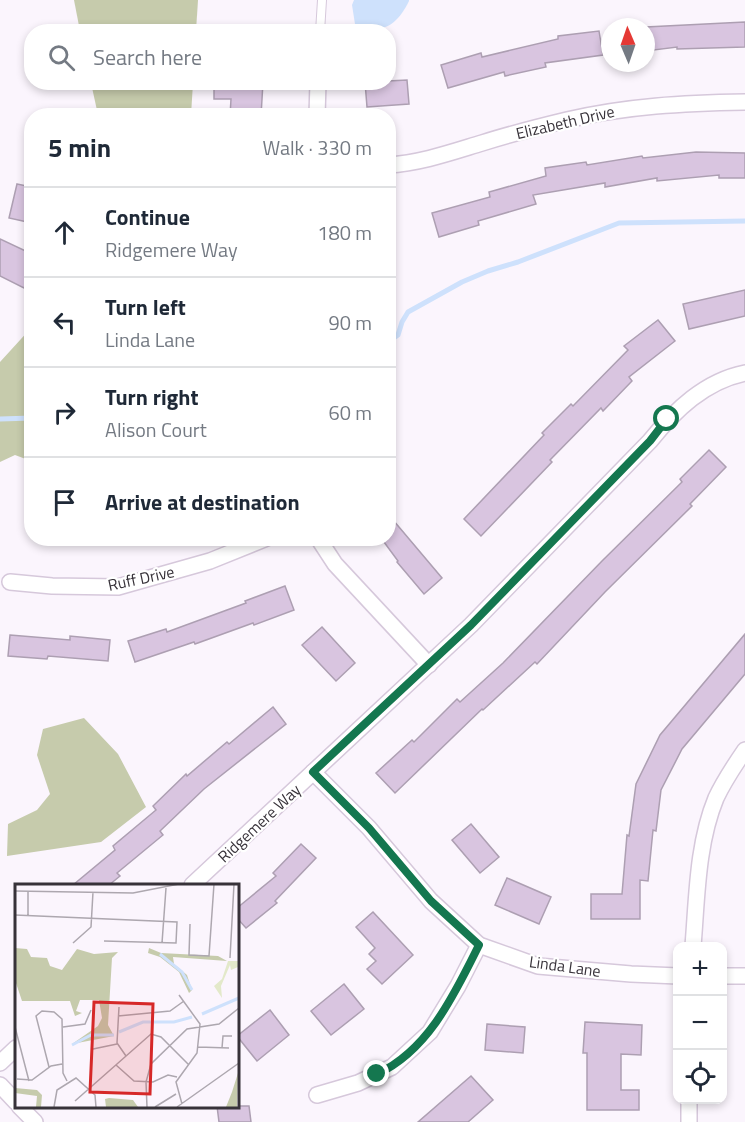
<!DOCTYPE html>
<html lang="en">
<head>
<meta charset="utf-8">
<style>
  :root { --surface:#fff; --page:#f2f2f3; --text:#1f2937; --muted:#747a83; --line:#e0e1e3 }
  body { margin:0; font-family:"Titillium Web",sans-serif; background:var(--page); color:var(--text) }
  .controls { position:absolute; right:18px; bottom:18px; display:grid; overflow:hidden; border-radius:12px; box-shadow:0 3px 9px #0003 }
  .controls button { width:54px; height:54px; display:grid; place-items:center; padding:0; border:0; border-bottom:2px solid var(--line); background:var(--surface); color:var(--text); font:30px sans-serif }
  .compass { position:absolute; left:601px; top:18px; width:54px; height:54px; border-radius:50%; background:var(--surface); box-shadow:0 3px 9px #0003; rotate:358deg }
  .stop { position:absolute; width:18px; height:18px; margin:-14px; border:4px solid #14774f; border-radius:50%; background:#fff }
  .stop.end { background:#14774f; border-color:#fff; box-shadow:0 2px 6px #0008 }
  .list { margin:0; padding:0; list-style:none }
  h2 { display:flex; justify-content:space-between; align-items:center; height:78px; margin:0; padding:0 24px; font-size:26px }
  h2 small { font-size:20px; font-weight:400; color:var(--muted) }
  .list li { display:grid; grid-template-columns:39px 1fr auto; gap:18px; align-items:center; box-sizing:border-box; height:90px; padding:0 24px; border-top:2px solid var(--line) }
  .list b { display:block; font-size:22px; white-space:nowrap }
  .list p { margin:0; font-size:20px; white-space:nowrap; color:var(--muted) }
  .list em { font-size:20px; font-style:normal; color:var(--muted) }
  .icon { flex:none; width:33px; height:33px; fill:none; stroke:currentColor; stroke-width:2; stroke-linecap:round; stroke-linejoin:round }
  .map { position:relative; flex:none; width:745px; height:1122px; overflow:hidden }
  .search { position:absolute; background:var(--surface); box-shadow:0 3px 9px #0003; left:24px; top:24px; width:372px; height:66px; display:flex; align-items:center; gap:15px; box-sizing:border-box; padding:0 21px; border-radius:24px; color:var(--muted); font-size:22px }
  .panel { position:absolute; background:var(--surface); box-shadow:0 3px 9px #0003; left:24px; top:108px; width:372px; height:438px; border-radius:24px }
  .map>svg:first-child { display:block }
  .forest { fill:#c6cbac }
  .water { fill:#cee1fc }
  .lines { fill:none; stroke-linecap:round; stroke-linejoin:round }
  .stream { stroke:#cee1fc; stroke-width:5 }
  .building { fill:#d9c5e0; stroke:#ad9fb2; stroke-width:1.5 }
  .lane-casing { stroke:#d6c8db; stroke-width:10 }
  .street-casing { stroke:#d6c8db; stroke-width:18 }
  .lane { stroke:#fff; stroke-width:8 }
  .street { stroke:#fff; stroke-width:15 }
  .route { stroke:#14774f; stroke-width:8 }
  .labels { text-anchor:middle; stroke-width:4.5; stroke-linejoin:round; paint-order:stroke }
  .street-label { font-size:16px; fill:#373239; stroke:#fff }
  .inset-river { fill:none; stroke:#cee1fc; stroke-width:3 }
  .inset-road { fill:none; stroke:#ada7af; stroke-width:1.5 }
  .view { fill:#d62828; fill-opacity:0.15; stroke:#d62828; stroke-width:3 }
  .inset-edge { fill:none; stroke:#373239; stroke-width:3 }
</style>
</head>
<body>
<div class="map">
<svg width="745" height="1122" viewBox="0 0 745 1122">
  <rect width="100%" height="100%" fill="#fbf5fd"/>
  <g class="forest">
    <polygon points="74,0 198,0 196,31 80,31"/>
    <polygon points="91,83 193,83 191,115 98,115"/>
    <polygon points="31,328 31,461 15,455 0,462 0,362"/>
    <polygon points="84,718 118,754 146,807 101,842 7,856 8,824 37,810 50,794 37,755 43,729"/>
  </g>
  <path class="water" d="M354,0H409V1C397,25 382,36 355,24L352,5Z"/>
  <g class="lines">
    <g class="stream">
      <polyline points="388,342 398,335 402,322 408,312 462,282 488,271 518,262 619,223 745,221"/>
      <polyline points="0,419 32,418"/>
    </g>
  </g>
  <g class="building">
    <polygon points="745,22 745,47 677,49 677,47 646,51 646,27"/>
    <polygon points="599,31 603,55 545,63 546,67 505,76 504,72 448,88 441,65 481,53 482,57 558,39 558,36"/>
    <polygon points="407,80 409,104 367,107 365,82 388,82 388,81"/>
    <polygon points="214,82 263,82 261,116 230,116 231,99 214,99"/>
    <polygon points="696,152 745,153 745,178 719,178 719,175 657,181 657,178 605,187 605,183 533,195 536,204 478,221 479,225 439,237 432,213 490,197 489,192 546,176 545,168 586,162 587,165 642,156 643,158"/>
    <polygon points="17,184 32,187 32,223 9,218"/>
    <polygon points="0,239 32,254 32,272 24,288 0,276"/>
    <polygon points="745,290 745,316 689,329 683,304"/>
    <polygon points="658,320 675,341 629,377 632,381 603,411 601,408 550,460 552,462 481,536 464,519 544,435 542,433 571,404 573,406 628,350 624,346"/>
    <polygon points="709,450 726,467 690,504 692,506 605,592 537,664 535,662 483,710 482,709 395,793 376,773 412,740 414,742 457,699 460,702 503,663 602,561 682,482 680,479"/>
    <polygon points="388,514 442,578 424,594 397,562 398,561 381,538 388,538"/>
    <polygon points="285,586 294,610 254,625 253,623 195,644 194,642 135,662 128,641 166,629 167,632 246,603 245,601"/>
    <polygon points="322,627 355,663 336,681 302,645"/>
    <polygon points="745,634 745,674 682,749 661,790 656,831 653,830 648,881 640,880 640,919 591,919 591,894 622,894 627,835 629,836 636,784 660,735"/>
    <polygon points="10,635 70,640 70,636 110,640 108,661 48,656 47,659 8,656"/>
    <polygon points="273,707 286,724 204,789 160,831 163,835 117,873 120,876 109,885 73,885 115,850 113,846 156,810 153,806 186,774 187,776 227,742 229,744"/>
    <polygon points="471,824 499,857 480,873 452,840"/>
    <polygon points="301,844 316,858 275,901 277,903 246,928 237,918 237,908 276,876 273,873"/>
    <polygon points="507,878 551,897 539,924 495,905"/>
    <polygon points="373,912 413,955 382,984 367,969 376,961 369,954 375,948 356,927"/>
    <polygon points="344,984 364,1009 331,1035 311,1011"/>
    <polygon points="270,1010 289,1035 257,1061 237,1036"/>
    <polygon points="585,1022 642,1025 641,1055 621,1054 621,1090 639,1090 639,1110 587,1110 587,1053 583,1053"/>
    <polygon points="487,1024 525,1027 523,1053 485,1050"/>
    <polygon points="471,1076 493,1100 468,1122 418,1122"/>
    <polygon points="217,1106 249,1106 251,1122 219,1122"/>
  </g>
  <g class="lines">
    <defs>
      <polyline id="lane" points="320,32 322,0"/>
      <g id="street">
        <polyline points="317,116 318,82"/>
        <path d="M388,165C421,163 452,152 482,143C510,134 538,127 567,120C626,106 685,103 745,102"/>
        <polyline points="318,538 335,564 429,665"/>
        <polyline points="10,582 52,586 118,587 210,561 267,538"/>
        <polyline points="313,772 369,828 431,901 479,945 538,966 631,974 678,976"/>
        <path d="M192,885L471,625L650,441C675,410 705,381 745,373"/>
        <path d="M693,946C697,898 697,844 716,798C724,781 734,766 745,750"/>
        <polyline points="722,976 745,976"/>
        <polyline points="0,1063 16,1048"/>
        <polyline points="0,1085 16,1102"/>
        <polyline points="317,1095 358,1083 392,1067 430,1032 458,986 479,945"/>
        <polyline points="19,1106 35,1122"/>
        <polyline points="689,1122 689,1100"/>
      </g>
    </defs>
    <use href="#lane" class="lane-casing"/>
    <use href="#street" class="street-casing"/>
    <use href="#lane" class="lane"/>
    <use href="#street" class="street"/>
  </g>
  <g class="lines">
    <path class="route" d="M377,1074C429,1050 455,993 479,945L431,901L369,828L313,772L471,625L650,441L667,419"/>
  </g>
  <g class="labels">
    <g class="street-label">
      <text transform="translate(565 122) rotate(-13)" y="6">Elizabeth Drive</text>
      <text transform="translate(141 578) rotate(-12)" y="6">Ruff Drive</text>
      <text transform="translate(259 823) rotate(-43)" y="6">Ridgemere Way</text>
      <text transform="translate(565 966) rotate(8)" y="6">Linda Lane</text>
    </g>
  </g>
  <g transform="translate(15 884)">
    <rect width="224" height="224" fill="#fbf5fd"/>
    <path d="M213,77H223V83L216,86L215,81L206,102L207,114L199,102L207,95Z" fill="#e3e9ca"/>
    <path d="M0,64L12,65L16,73L32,74L35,82L47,86L62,65L79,70L103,68L97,74L93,141L99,152L57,160L83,142L87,134L84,116H65L61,127L67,129L60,132L55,117H7L0,96ZM134,64L146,69L203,72L212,77L158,73L159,80L172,91L177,106L174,109L164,88L145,73L133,69ZM223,189L222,223H211L217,208ZM0,204L22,206L27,211L26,223H21L22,212L0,209ZM94,214L118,216L123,223H91L90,215Z" fill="#c6cbac"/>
    <path class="inset-river" d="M145,70L167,88L177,106M187,130L224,114M104,148L128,138H159L177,133M57,161L76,151H99"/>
    <path class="inset-road" d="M0,7L118,9L164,0M0,31L162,38L161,59L89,57M13,32V7M175,40L174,71L194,72L199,0M58,59L76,43L78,8M147,59L151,4M215,74L219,0M164,111L185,140L182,169L161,198L167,220M104,123L102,159L111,172M103,132L155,127L169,117M0,143L14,197M48,143L70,140L76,126M183,163L214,164M207,164L208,152H217M78,165L102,160M101,181L119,197L138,198L153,191L162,193M34,183L21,132L27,127L39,128L47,135L48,189L52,197M2,195L17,196L36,182L47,180M60,217L136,150L146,153L174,181M39,223L42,206L61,194L80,211L81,223M132,223L131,198L136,180L172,145L204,140L224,124M140,223L161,210M162,223L224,179"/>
    <path class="view" d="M79,118L138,120L135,210L75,208Z"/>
    <rect width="224" height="224" class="inset-edge"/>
  </g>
</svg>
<div class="controls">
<button>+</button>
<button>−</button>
<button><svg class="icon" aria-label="locate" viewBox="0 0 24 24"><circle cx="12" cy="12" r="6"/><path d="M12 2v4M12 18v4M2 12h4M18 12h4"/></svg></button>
</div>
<svg class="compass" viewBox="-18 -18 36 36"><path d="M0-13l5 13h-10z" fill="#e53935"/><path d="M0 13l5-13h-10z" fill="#747a83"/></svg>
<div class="stop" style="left:667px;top:419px"></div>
<div class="stop end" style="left:377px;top:1074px"></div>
<div class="search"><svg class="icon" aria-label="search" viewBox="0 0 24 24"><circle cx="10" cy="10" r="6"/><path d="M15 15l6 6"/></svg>Search here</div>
<section class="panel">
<h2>5 min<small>Walk · 330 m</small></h2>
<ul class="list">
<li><svg class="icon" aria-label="ahead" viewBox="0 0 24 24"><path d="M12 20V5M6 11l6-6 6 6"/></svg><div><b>Continue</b><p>Ridgemere Way</p></div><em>180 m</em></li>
<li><svg class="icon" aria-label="left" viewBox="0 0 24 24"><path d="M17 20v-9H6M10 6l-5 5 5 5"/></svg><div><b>Turn left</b><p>Linda Lane</p></div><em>90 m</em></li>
<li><svg class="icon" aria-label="right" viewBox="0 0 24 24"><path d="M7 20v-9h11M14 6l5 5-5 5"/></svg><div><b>Turn right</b><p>Alison Court</p></div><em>60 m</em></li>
<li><svg class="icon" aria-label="arrive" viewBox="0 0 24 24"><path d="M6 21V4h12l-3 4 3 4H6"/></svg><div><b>Arrive at destination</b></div></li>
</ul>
</section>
</div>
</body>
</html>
